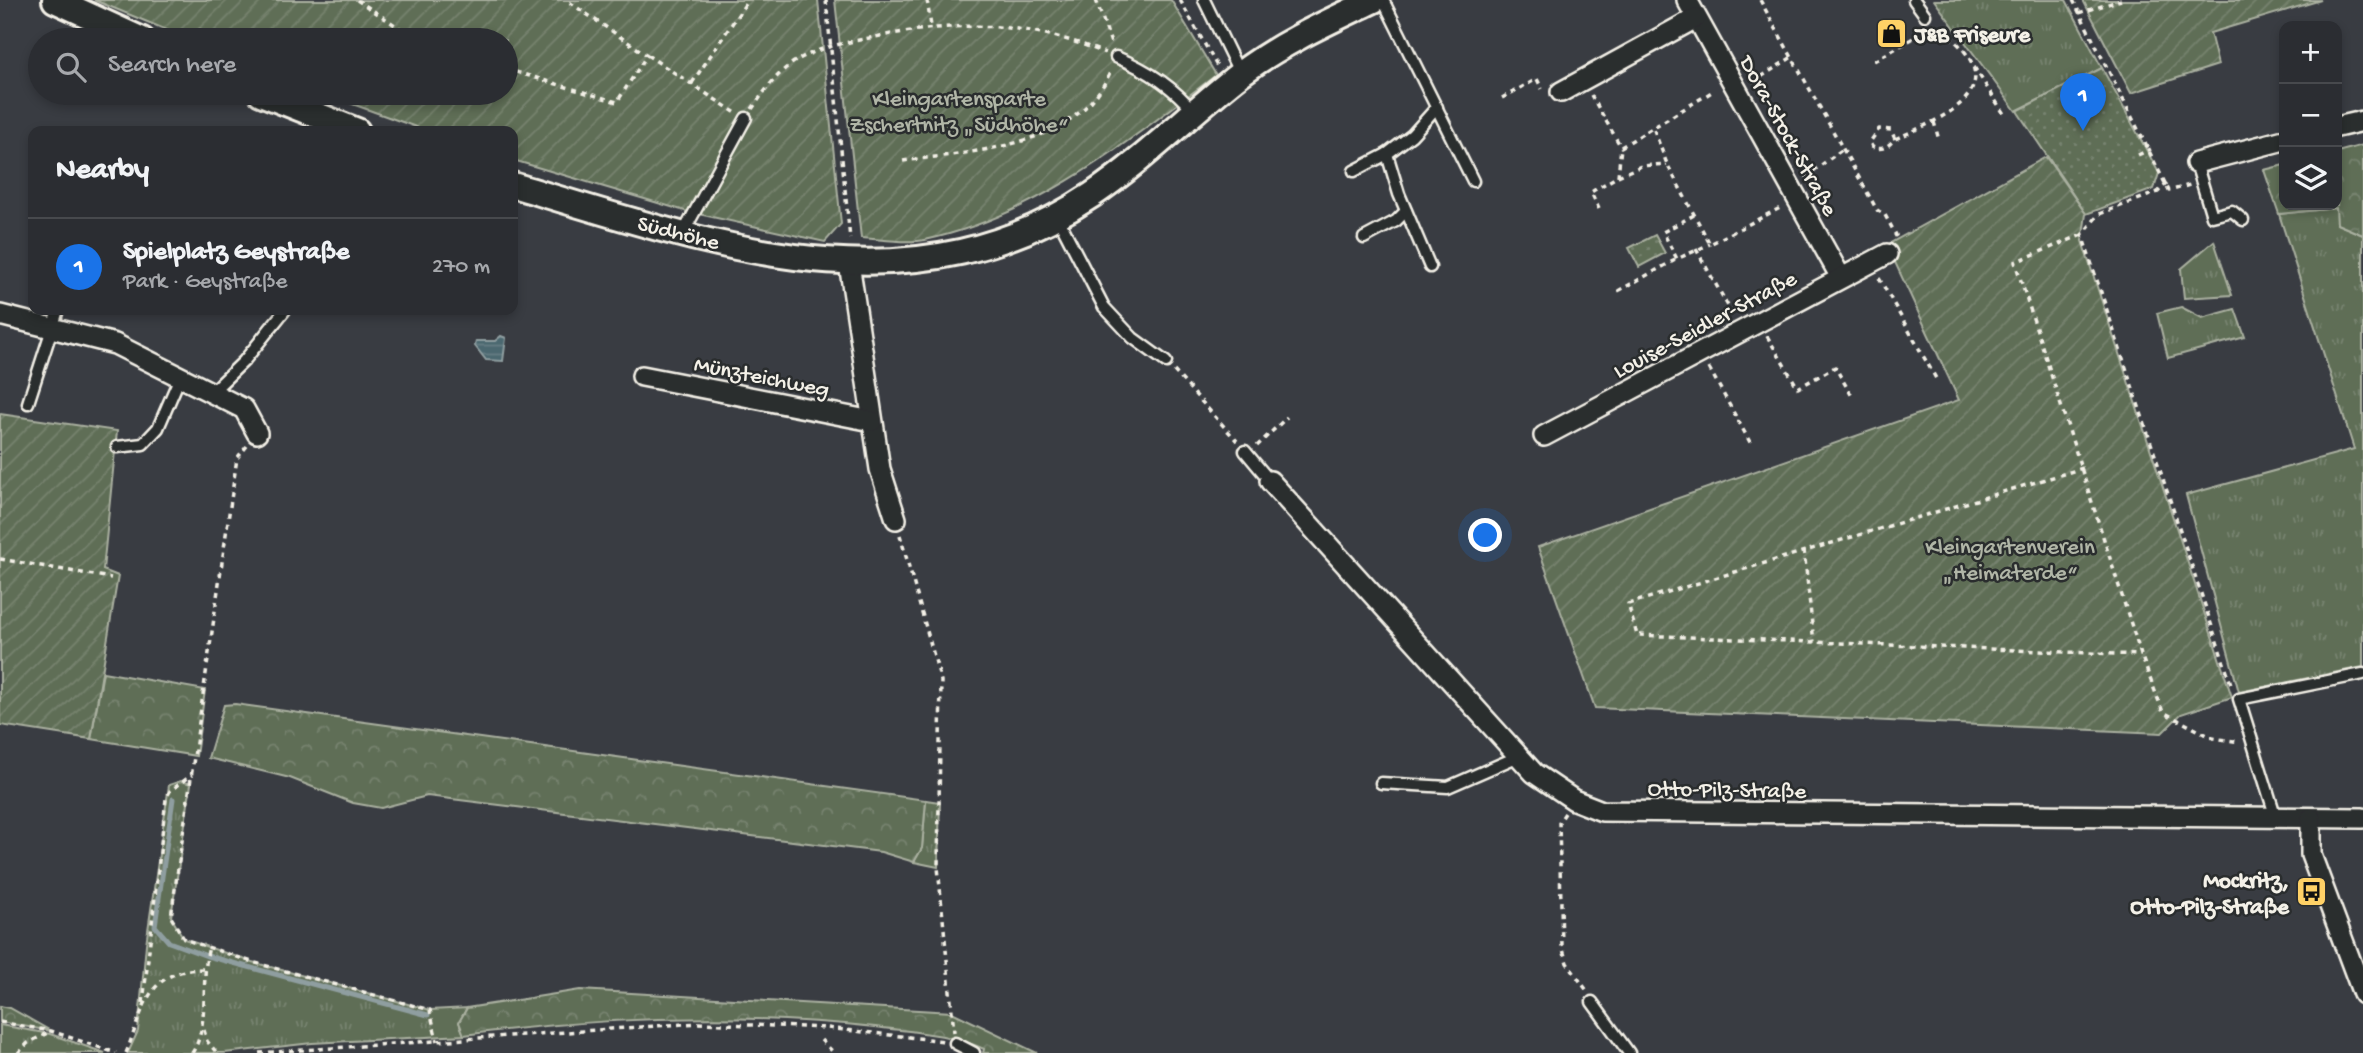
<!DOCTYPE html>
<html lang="en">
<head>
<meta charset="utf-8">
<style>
  :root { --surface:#2b2d32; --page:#33353a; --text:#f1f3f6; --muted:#a6a8ac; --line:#47494d; --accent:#1a73e8 }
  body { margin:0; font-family:"Gochi Hand",sans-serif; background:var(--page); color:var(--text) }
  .controls { position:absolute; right:21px; top:21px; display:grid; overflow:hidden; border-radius:14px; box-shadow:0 4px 10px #0003 }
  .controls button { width:63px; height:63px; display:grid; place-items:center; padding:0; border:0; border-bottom:2px solid var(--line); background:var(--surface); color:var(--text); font:35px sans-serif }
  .you { position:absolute; left:1486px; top:536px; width:24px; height:24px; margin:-18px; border:5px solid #fff; border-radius:50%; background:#1a73e8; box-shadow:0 0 0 10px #1a73e833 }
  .badge { display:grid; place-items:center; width:46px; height:46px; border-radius:50%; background:var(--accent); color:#fff; font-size:23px; font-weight:700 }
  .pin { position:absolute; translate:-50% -58px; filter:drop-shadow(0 2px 4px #0008) }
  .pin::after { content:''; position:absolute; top:37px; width:24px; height:21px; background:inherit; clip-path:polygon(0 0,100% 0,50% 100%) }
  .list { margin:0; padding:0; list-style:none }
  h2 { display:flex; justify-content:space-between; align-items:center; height:91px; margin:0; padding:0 28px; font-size:30px }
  h2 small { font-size:23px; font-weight:400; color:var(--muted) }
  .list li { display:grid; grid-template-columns:46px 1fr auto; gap:21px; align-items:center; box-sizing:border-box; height:98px; padding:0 28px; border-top:2px solid var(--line) }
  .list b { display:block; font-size:26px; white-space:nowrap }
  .list p { margin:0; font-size:23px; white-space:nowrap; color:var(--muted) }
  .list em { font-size:23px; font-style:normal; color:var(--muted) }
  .icon { flex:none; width:38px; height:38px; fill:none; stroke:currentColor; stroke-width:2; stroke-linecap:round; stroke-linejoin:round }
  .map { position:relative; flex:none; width:2363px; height:1053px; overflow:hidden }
  .search { position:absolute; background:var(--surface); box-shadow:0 4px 10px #0003; left:28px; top:28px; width:490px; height:77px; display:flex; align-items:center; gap:18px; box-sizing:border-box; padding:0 24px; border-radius:38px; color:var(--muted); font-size:26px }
  .panel { position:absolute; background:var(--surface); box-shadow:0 4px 10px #0003; left:28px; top:126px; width:490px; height:189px; border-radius:14px }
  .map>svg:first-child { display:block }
  .grass { fill:url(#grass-tufts); stroke:#aab0a0; stroke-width:2 }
  .forest { fill:url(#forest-crowns); stroke:#aab0a0; stroke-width:2 }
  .park { fill:url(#park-dots); stroke:#aab0a0; stroke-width:2 }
  .garden { fill:url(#garden-furrows); stroke:#aab0a0; stroke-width:2 }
  .water { fill:url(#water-rules); stroke:#8f9ea0; stroke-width:2 }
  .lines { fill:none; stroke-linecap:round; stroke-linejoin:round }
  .stream { stroke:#8f9ea0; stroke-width:5 }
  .service-casing { stroke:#f4f1e8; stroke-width:15 }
  .minor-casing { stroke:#f4f1e8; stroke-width:24 }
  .tertiary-casing { stroke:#f4f1e8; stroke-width:30 }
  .path { stroke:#f4f1e8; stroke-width:3.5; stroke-dasharray:5 5; stroke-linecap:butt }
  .service { stroke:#2a2d2e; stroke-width:10 }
  .minor { stroke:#2a2d2e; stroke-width:19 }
  .tertiary { stroke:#2a2d2e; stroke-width:24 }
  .labels { text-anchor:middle; stroke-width:5; stroke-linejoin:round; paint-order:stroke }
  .poi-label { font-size:23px; font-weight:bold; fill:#f4f1e8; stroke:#2a2d2e; text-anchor:start }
  .park-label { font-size:23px; fill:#b1b6a7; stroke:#2a2d2e }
  .street-label { font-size:23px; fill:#f4f1e8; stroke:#2a2d2e }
</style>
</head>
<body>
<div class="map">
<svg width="2363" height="1053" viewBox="0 0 2363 1053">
  <defs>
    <pattern id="grass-tufts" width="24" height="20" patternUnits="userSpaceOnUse" patternTransform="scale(1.75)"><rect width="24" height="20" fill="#5f6e57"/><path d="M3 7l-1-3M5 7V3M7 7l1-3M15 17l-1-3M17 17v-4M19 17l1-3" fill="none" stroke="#77836f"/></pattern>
    <pattern id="forest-crowns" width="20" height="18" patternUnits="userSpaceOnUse" patternTransform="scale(1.75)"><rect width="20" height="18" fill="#5f6e57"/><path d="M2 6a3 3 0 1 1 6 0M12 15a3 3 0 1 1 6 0" fill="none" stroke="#77836f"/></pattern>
    <pattern id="park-dots" width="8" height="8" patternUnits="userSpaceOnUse" patternTransform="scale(1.75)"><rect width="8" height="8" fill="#5f6e57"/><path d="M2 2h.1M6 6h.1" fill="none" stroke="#77836f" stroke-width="1.8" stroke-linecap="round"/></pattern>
    <pattern id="garden-furrows" width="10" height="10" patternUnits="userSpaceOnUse" patternTransform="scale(1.75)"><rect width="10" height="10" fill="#5f6e57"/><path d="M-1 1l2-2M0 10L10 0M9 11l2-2" fill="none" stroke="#77836f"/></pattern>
    <pattern id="water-rules" width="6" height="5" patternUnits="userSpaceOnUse" patternTransform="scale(1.75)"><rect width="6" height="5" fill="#4b6770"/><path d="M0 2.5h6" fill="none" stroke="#667d84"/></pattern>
  </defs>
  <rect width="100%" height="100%" fill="#393c42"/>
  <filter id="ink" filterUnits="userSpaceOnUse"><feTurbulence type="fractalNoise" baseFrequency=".0143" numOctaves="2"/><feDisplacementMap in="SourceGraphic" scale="14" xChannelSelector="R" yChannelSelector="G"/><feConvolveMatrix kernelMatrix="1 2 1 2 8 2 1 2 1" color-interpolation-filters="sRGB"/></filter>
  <g filter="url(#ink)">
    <g class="grass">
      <polygon points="1934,0 2066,0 2102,68 2016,111"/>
      <polygon points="2337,208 2337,224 2363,235 2363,667 2239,692 2186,495 2354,449 2279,214"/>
      <polygon points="2214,241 2232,295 2184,298 2181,269"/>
      <polygon points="2181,307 2202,318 2235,309 2245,337 2168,358 2157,313"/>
      <polygon points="181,781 191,784 171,917 184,939 252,962 430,1010 467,1008 459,1022 464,1035 312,1043 224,1053 128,1053 138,1031 146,944 169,785"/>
      <polygon points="926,800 940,802 938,867 914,862 922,848"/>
      <polygon points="0,1025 50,1034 105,1053 0,1053"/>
    </g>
    <g class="forest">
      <polygon points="2363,145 2363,235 2337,224 2336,208 2279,214 2264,170 2284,165 2284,205 2337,205 2337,152"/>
      <polygon points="103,672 205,690 196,756 91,739"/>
      <polygon points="235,704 926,800 922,848 914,862 881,852 427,796 381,808 353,803 290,778 208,758 224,705"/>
      <path d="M580,990L952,1012L1037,1053H983L984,1049C949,1033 913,1032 875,1027C738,1012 600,1017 464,1035L459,1022L467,1008Z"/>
      <polygon points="0,1006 10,1008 51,1031 0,1022"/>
    </g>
    <g class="park">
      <polygon points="2102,68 2159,173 2154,189 2086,214 2017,111"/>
      <polygon points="1655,235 1665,253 1639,267 1629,248"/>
    </g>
    <g class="garden">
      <polygon points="94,0 818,0 841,224 825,242 685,211 513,160 513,131 427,131 322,93 506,93 506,40 191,40"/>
      <path d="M835,0H1171L1216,75C1127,142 1037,216 925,240C906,244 880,239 861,238Z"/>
      <polygon points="2083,0 2321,0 2210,33 2218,65 2131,93"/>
      <polygon points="2046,157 2086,214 2082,241 2232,697 2181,714 2162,733 1595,708 1538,547 1959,400 1887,245"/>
      <polygon points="0,414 117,431 103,570 118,576 91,739 0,725"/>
    </g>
    <polygon class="water" points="501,336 506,338 503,361 486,360 475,346 476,341 495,341"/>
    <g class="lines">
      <polyline class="stream" points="173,799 155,926 169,942 207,956 428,1015"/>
      <defs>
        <g id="service">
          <polyline points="1204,0 1240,74"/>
          <polyline points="1383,0 1473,181"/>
          <polyline points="1914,0 1925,15"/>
          <polyline points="198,40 200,36"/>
          <path d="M1116,57C1146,69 1173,86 1194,112"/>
          <polyline points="2196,163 2212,216 2232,211 2243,220"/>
          <polyline points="1354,171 1387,154"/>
          <polyline points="1057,216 1104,307 1133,338 1166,362"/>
          <polyline points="683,233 746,118"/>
          <polyline points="1364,238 1396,221 1406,211"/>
          <polyline points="1430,267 1399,194 1387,154 1412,135 1437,107"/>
          <polyline points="211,393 244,361 285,310"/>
          <polyline points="28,403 58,310"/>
          <polyline points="117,447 143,444 158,428 180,377"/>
          <polyline points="1245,451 1270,481"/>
          <polyline points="1381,783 1448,787 1519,756"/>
          <polyline points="2276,818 2239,699 2363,674"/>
          <polyline points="1592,1002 1629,1053"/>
          <polyline points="955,1043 974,1053"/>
        </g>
        <g id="minor">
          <polyline points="1687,0 1840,276"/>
          <polyline points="1561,92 1696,18"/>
          <polyline points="2337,127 2363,121"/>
          <polyline points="2196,163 2284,140"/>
          <polyline points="849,263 880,469 896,519"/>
          <polyline points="0,315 115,344 244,409 257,433"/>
          <polyline points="642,376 872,421"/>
          <polyline points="1544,436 1887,254"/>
          <polyline points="1270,481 1534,773 1574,800 1602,811 2363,818"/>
          <polyline points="2311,818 2311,855 2363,994"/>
        </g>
        <g id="tertiary">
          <polyline points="55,0 142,40"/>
          <polyline points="261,93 357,131"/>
          <path d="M513,185C707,243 907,319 1092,195C1145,159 1190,113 1240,74C1281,43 1328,22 1374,0"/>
        </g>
      </defs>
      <use href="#service" class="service-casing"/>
      <use href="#minor" class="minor-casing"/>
      <use href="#tertiary" class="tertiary-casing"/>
      <g class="path">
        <polyline points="357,0 418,40"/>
        <polyline points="826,0 850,239"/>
        <polyline points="927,0 931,26"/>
        <polyline points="1096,0 1112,46"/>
        <polyline points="1180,0 1218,68"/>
        <polyline points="1760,0 1877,210 1885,215 1896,235 1891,238"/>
        <polyline points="2073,0 2169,191 2190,185"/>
        <polyline points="2079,13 2121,0"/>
        <polyline points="647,55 736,113"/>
        <polyline points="1874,61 1929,29"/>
        <polyline points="1974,67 2006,117"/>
        <polyline points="506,69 617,102 647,55 566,0"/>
        <polyline points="1753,82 1792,57"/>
        <polyline points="692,83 748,0"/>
        <polyline points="1591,95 1621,147 1715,90"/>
        <polyline points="1502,98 1537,79 1542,89"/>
        <path d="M752,109C764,92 776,74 794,62C818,47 848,42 875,37C960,21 1024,20 1105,53"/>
        <polyline points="1934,122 1939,140"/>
        <polyline points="1654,130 1667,164 1710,244 1782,207"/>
        <path d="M1895,139L1891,130L1879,129L1870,142L1872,147C1883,151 1887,147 1895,139C1935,121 2011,94 1955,41C1948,35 1940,30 1933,24"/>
        <polyline points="2138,155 2151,149"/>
        <path d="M903,161C975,151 1079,148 1111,70"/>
        <polyline points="1618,176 1641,166 1667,164"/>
        <polyline points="1805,177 1843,149"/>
        <polyline points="2167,183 2158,192 2099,214 2082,235 2232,687"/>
        <polyline points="1599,209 1591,192 1618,176 1621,147"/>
        <polyline points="1694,215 1663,232 1677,259 1710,244"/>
        <polyline points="2082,235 2015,262 2141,655 2163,712 2213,738 2240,742"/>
        <polyline points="1696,249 1733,315"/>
        <polyline points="1879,278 1938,382"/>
        <polyline points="1618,291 1677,259"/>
        <polyline points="1767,336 1798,388 1835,367 1852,396"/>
        <polyline points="1709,368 1751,444"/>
        <polyline points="1174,371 1237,441"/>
        <polyline points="247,446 237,458 171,917 184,939 252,962 430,1010 437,1041"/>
        <polyline points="1257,446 1287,417"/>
        <polyline points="2083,468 1628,604 1637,635 2141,655"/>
        <polyline points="900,535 941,681 938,867 954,1032"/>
        <polyline points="1804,550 1814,643"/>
        <polyline points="0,559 111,578"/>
        <polyline points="1565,813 1559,822 1562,946 1567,963 1588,992"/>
        <polyline points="143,1003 166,799 170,791 192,775"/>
        <polyline points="0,1022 51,1031 116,1053"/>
        <polyline points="204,1030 207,1041 217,1053"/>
        <polyline points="821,1040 834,1053"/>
        <polyline points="18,1053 28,1043 51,1031"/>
        <path d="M126,1053C144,1009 146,970 203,969"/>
        <path d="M192,1053C210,1027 200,981 209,947"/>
        <polyline points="259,1053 699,1023 827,1028 945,1041"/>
      </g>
      <use href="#service" class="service"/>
      <use href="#minor" class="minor"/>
      <use href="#tertiary" class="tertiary"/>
    </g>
  </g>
  <defs>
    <symbol id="shop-square" viewBox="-11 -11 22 22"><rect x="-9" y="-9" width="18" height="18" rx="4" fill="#ffd166" stroke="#2a2d2e"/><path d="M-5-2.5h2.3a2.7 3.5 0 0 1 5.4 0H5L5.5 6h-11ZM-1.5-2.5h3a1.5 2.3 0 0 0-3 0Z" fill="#111"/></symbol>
    <symbol id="bus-square" viewBox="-11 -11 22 22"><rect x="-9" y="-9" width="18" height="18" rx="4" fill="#ffd166" stroke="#2a2d2e"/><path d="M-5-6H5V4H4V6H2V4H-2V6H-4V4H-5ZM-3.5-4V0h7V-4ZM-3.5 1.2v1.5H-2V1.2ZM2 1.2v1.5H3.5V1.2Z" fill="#111"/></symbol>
  </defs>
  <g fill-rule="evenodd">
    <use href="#shop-square" x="1874" y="16" width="35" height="35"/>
    <use href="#bus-square" x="2294" y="874" width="35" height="35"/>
  </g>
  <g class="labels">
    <g class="poi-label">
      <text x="1914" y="41">J&amp;B Friseure</text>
      <text x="2289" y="887" text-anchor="end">Mockritz,<tspan x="2289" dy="26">Otto-Pilz-Straße</tspan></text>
    </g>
    <g class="park-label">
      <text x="959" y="105">Kleingartensparte<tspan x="959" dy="26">Zschertnitz „Südhöhe“</tspan></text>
      <text x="2010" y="553">Kleingartenverein<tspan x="2010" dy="26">„Heimaterde“</tspan></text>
    </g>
    <g class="street-label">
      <text transform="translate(1790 135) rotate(61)" y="8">Dora-Stock-Straße</text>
      <text transform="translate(679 231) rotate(14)" y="8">Südhöhe</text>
      <text transform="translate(1704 323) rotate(-28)" y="8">Louise-Seidler-Straße</text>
      <text transform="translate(762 375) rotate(11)" y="8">Münzteichweg</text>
      <text transform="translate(1727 788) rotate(1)" y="8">Otto-Pilz-Straße</text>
    </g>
  </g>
</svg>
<div class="controls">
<button>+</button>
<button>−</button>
<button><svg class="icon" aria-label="layers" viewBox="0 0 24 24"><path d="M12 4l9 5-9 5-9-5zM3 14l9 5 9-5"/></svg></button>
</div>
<div class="you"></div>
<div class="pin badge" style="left:2083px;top:131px">1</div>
<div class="search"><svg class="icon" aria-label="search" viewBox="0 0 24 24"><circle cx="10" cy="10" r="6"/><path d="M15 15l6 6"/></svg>Search here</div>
<section class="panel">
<h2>Nearby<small></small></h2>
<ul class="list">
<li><span class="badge">1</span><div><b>Spielplatz Geystraße</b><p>Park · Geystraße</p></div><em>270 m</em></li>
</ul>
</section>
</div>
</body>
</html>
